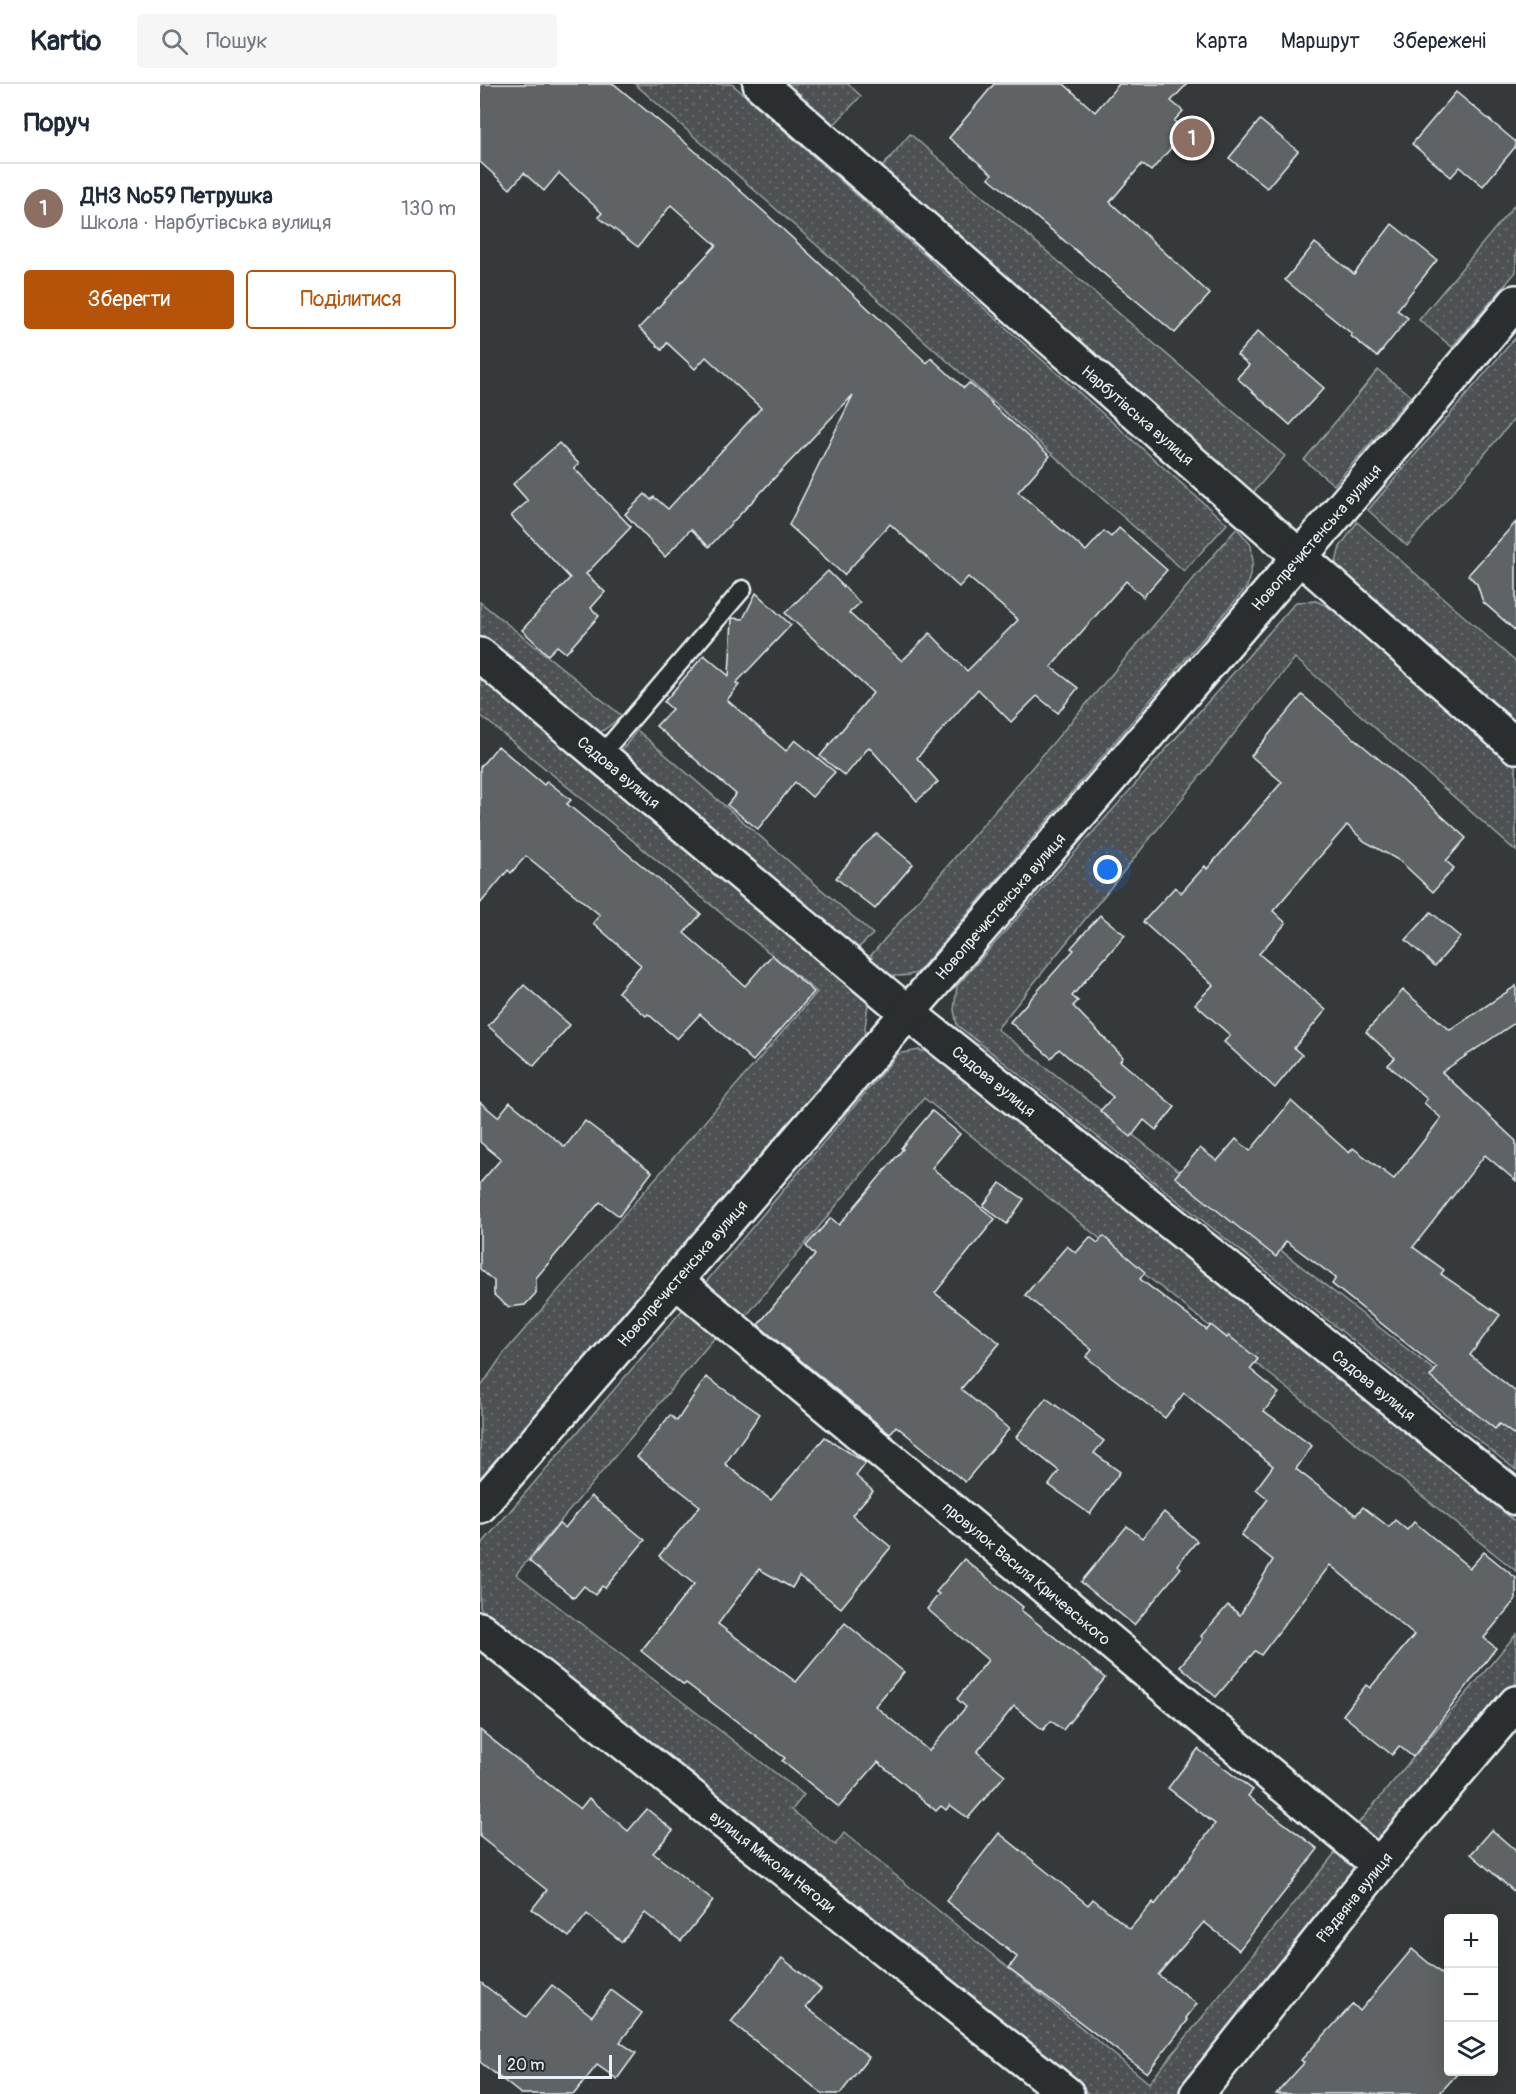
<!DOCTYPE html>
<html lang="uk">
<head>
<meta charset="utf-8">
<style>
  :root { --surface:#fff; --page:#f6f6f7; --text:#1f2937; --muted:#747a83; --line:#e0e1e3; --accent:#b45309 }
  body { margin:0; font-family:Pangolin,sans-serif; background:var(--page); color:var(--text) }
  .controls { position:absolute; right:18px; bottom:18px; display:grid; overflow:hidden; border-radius:6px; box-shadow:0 6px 24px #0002 }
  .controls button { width:54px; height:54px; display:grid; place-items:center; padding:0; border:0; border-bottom:2px solid var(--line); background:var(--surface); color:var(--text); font:30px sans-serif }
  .scale { position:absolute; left:18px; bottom:15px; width:114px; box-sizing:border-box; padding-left:6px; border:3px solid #e8f1f8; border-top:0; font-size:16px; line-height:21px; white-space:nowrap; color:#e8f1f8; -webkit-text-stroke:4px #2a2d2e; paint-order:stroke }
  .you { position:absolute; left:628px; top:786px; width:21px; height:21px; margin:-15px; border:4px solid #fff; border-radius:50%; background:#1a73e8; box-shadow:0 0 0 9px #1a73e833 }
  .badge { display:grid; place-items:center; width:39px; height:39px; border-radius:50%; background:var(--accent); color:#fff; font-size:20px; font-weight:700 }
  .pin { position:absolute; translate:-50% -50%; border:3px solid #fff; box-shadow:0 2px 6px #0006 }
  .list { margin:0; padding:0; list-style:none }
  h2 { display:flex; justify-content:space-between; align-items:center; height:78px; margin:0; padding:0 24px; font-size:26px }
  h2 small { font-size:20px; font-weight:400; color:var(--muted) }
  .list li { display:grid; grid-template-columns:39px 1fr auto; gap:18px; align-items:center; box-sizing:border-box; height:90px; padding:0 24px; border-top:2px solid var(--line) }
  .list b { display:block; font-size:22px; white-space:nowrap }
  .list p { margin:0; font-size:20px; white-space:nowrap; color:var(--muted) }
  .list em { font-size:20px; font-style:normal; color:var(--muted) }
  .actions { display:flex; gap:12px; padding:18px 24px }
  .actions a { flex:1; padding:14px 0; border:2px solid var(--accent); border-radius:6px; text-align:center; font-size:21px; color:var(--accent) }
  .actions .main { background:var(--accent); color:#fff }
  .icon { flex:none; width:33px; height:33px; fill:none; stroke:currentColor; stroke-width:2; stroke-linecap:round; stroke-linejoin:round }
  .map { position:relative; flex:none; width:1036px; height:2010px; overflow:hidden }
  header { display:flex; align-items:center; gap:36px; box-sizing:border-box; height:84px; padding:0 30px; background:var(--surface); border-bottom:2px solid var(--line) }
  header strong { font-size:28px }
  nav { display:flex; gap:33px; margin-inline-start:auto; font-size:21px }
  .search { width:420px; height:54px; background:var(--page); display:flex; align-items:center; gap:15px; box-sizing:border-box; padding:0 21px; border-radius:6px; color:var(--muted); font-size:22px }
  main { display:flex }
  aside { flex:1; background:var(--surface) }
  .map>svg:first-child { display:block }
  .grass { fill:url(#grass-dots); stroke:#9aa1a5; stroke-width:1.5 }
  .building { fill:#5f6365; stroke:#e8f1f8; stroke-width:1.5 }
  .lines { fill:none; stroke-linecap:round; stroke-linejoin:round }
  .lane-casing { stroke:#e8f1f8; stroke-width:21 }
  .street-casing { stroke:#e8f1f8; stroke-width:38 }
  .lane { stroke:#2a2d2e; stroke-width:16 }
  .street { stroke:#2a2d2e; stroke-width:33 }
  .labels { text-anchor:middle; stroke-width:4.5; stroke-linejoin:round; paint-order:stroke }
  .street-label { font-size:16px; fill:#e8f1f8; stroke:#2a2d2e }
</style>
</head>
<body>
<header>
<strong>Kartio</strong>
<div class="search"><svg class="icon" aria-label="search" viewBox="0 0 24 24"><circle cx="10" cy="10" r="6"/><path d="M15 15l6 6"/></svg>Пошук</div>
<nav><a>Карта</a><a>Маршрут</a><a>Збережені</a></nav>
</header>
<main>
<aside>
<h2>Поруч<small></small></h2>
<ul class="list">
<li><span class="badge" style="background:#8d6e63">1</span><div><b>ДНЗ №59 Петрушка</b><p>Школа · Нарбутівська вулиця</p></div><em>130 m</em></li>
</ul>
<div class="actions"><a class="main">Зберегти</a><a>Поділитися</a></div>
</aside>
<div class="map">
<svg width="1036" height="2010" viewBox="0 0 1036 2010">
  <defs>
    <pattern id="grass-dots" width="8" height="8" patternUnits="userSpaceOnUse" patternTransform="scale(1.5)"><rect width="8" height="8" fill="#4d5152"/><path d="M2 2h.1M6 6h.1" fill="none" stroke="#676a6c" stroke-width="1.8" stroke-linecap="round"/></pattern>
  </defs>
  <rect width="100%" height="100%" fill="#35393a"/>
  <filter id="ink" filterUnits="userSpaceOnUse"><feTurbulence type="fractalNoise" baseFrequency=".0167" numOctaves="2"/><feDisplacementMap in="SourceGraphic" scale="12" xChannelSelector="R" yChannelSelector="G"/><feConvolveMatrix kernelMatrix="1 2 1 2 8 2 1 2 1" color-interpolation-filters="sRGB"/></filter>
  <g filter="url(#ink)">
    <g class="grass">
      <polygon points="155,0 252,0 747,440 704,487"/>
      <polygon points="300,0 368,0 381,12 350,45"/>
      <polygon points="430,50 805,372 772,410 397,89"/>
      <polygon points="1036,119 1036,188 972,263 939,236"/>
      <polygon points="1036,253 1036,333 927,462 888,426"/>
      <polygon points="898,286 931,312 854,401 824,376"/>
      <polygon points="877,438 1036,578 1036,639 855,482 860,463"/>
      <path d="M757,444L771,461L773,478L767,503L437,889C413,896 407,891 387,876Z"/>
      <polygon points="836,517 862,529 1036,683 1036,767 815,574 517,945 1036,1350 1036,1386 477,941 474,926 477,902 816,518"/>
      <polygon points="0,518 142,632 116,652 0,553"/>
      <polygon points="0,590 365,894 388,920 384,952 0,1397 0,1304 24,1269 337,908 0,631"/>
      <polygon points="157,646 393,850 375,867 137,673"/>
      <polygon points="439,966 456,970 1036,1438 1036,1487 444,1014 263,1236 220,1205 418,970"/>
      <polygon points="204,1224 236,1252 36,1490 324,1711 312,1726 355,1761 364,1749 669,1999 855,1769 855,1759 880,1787 705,2010 609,2010 4,1530 0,1523 0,1462"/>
      <polygon points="1036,1550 1036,1600 904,1759 893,1759 876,1742"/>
    </g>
    <g class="building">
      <polygon points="0,0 134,0 208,61 281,125 447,279 451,274 484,304 489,299 512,319 511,320 570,372 538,408 606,467 624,447 631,453 639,444 687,486 663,513 646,497 571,583 598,604 578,629 557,612 531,638 498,605 437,674 458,698 437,717 389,663 365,692 340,672 393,609 305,529 348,487 380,519 369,529 422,577 450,549 487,587 538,536 488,493 479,503 410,440 364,491 309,441 373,311 229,463 211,445 185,473 145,430 165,410 171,416 174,413 188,425 281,324 226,273 215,285 187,259 182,266 159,244 236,161 191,121 158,163 118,133 122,129 79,89 64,107 44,89 30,105 0,78"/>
      <polygon points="514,0 584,0 615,28 639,0 707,0 691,17 703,27 694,37 706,47 671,87 662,80 630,118 730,210 695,249 509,94 512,90 469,54"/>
      <polygon points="976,8 1036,58 1036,62 1003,102 980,83 971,93 932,60"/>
      <polygon points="780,36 818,67 787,104 749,74"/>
      <polygon points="912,140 957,176 917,226 928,234 897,273 871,252 872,250 805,196 835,159 874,190"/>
      <polygon points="778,247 844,304 810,341 757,294 769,281 757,271"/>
      <polygon points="79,359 99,380 94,384 151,443 106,490 125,508 111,524 119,532 86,569 77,562 68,571 42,546 90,494 31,432 48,417 33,400"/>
      <polygon points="1036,438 1036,547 1003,518 997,500 988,491"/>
      <polygon points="276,509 311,541 256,599 259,601 247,616 306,667 315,656 355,688 332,713 315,698 278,745 247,721 256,710 176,642 192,625 184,618 224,571 249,592 252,534 263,535"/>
      <polygon points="822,611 906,681 986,754 966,777 974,784 953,808 920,777 884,757 867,741 793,827 806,839 779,870 846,926 814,964 822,971 795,1004 744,958 750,951 715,920 733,901 663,838 695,803 701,809 725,782 727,785 802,698 771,672"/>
      <polygon points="18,662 64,701 67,697 91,716 87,720 221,830 204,849 265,902 292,871 334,908 273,977 220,930 197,955 168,930 166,932 138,908 161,881 113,839 120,831 46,772 31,789 28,786 0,820 0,683"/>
      <polygon points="397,750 433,780 395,825 356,794 383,762"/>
      <polygon points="951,828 980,853 955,882 926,856"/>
      <polygon points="620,831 645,851 592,912 598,917 593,922 643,973 640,977 695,1023 676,1046 664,1036 651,1053 620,1027 633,1013 579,965 571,974 530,938 594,866 591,864"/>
      <polygon points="44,901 90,941 54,982 8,942"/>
      <polygon points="1036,902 1036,938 962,988 1036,1057 1036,1097 1005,1071 933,1163 964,1186 961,1190 1020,1231 990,1271 1036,1308 1036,1352 1019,1340 1015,1345 950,1293 957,1284 852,1200 856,1194 806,1157 796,1173 695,1093 720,1064 737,1077 756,1055 770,1067 811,1017 869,1069 873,1064 914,1095 961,1034 944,1019 947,1015 908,981 915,974 886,948 923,906 970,946"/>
      <polygon points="0,1018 18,1033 30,1018 85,1063 105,1037 172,1088 139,1132 120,1118 56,1194 56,1209 45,1221 28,1223 14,1211 14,1197 0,1185 0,1099 21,1075 0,1058"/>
      <polygon points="452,1027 480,1050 452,1084 515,1135 455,1209 520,1259 481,1305 529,1345 485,1398 416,1342 410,1350 278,1241 335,1171 326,1162 351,1134 359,1141 423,1065 421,1064"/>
      <polygon points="520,1099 544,1115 527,1140 503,1122"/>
      <polygon points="623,1152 665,1188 660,1195 727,1246 731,1241 747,1254 749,1252 778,1275 770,1285 799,1309 784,1327 832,1362 816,1385 876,1431 883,1423 909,1443 915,1436 927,1446 934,1438 990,1484 1004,1468 1036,1494 1036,1515 1004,1554 1016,1564 933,1673 919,1662 912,1671 863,1631 886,1601 890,1604 934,1551 850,1481 781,1571 775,1567 736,1613 700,1582 723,1555 721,1552 748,1521 760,1531 793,1476 761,1451 788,1415 776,1405 793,1382 704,1309 685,1334 606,1273 612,1266 545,1211 587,1162 596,1169 610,1153 618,1159"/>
      <polygon points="226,1293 280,1330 245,1380 291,1416 345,1353 386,1379 376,1392 393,1407 372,1431 411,1463 361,1524 319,1492 312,1504 279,1485 238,1540 316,1598 365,1539 424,1588 395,1622 449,1667 486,1623 477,1615 508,1576 447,1525 459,1510 456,1508 484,1475 543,1523 541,1526 625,1594 583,1646 571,1637 563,1646 534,1622 497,1668 525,1691 488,1734 470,1721 466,1726 461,1722 456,1727 398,1678 359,1723 302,1677 305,1674 206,1599 204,1601 161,1567 214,1500 179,1472 220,1422 157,1373 190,1331 197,1337"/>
      <polygon points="566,1314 624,1357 614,1369 640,1388 610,1430 569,1401 579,1387 536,1353"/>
      <polygon points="111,1412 165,1456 125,1504 122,1502 115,1511 104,1502 94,1514 49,1477 79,1440 85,1444"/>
      <polygon points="684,1428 717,1457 697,1481 701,1484 654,1541 601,1498 647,1442 662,1454"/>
      <polygon points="0,1646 100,1725 109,1714 148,1747 167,1725 193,1746 173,1769 233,1817 201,1857 165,1829 142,1858 107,1830 89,1853 52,1825 67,1806 0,1753"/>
      <polygon points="718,1665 773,1706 768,1712 838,1765 759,1866 724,1838 678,1891 717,1920 706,1934 708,1936 667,1989 529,1884 537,1873 466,1817 519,1749 608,1821 613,1815 650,1845 673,1818 675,1821 735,1740 688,1704"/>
      <polygon points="1012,1746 1036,1767 1036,1809 991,1770"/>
      <polygon points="932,1865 969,1896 969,1988 979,1988 959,2010 796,2010 824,1979 821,1976 873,1920 880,1927"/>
      <polygon points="302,1874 341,1905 326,1923 389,1973 360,2010 343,2010 251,1938"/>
      <polygon points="0,1898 46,1933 72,1901 112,1932 131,1906 162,1929 140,1958 156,1969 137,1995 117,1981 94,2010 41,2010 0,1978"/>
    </g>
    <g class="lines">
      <defs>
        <polyline id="lane" points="120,672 263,505"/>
        <g id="street">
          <polyline points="280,0 1036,662"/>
          <polyline points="0,571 428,929 1036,1414"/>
          <polyline points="196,1197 899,1781"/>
          <path d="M0,1422C347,1022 695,623 1036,218"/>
          <polyline points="0,1545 587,2010"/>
          <polyline points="717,2010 899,1781 1036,1619"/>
        </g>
      </defs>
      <use href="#lane" class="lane-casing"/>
      <use href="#street" class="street-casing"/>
      <use href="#lane" class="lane"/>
      <use href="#street" class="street"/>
    </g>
  </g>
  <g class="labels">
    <g class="street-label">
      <text transform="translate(658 331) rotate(41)" y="6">Нарбутівська вулиця</text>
      <text transform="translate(836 453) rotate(-49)" y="6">Новопречистенська вулиця</text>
      <text transform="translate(139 688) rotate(40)" y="6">Садова вулиця</text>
      <text transform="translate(520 822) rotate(-49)" y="6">Новопречистенська вулиця</text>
      <text transform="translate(514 997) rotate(39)" y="6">Садова вулиця</text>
      <text transform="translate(202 1189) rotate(-49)" y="6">Новопречистенська вулиця</text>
      <text transform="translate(894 1301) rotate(39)" y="6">Садова вулиця</text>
      <text transform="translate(547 1489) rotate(40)" y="6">провулок Василя Кричевського</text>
      <text transform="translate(293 1777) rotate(38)" y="6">вулиця Миколи Негоди</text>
      <text transform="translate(874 1813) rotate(-51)" y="6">Різдвяна вулиця</text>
    </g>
  </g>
</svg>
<div class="controls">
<button>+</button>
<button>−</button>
<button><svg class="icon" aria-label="layers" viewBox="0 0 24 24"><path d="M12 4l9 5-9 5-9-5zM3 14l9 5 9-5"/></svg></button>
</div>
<div class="scale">20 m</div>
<div class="you"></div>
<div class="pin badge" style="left:712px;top:54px;background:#8d6e63">1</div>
</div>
</main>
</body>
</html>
